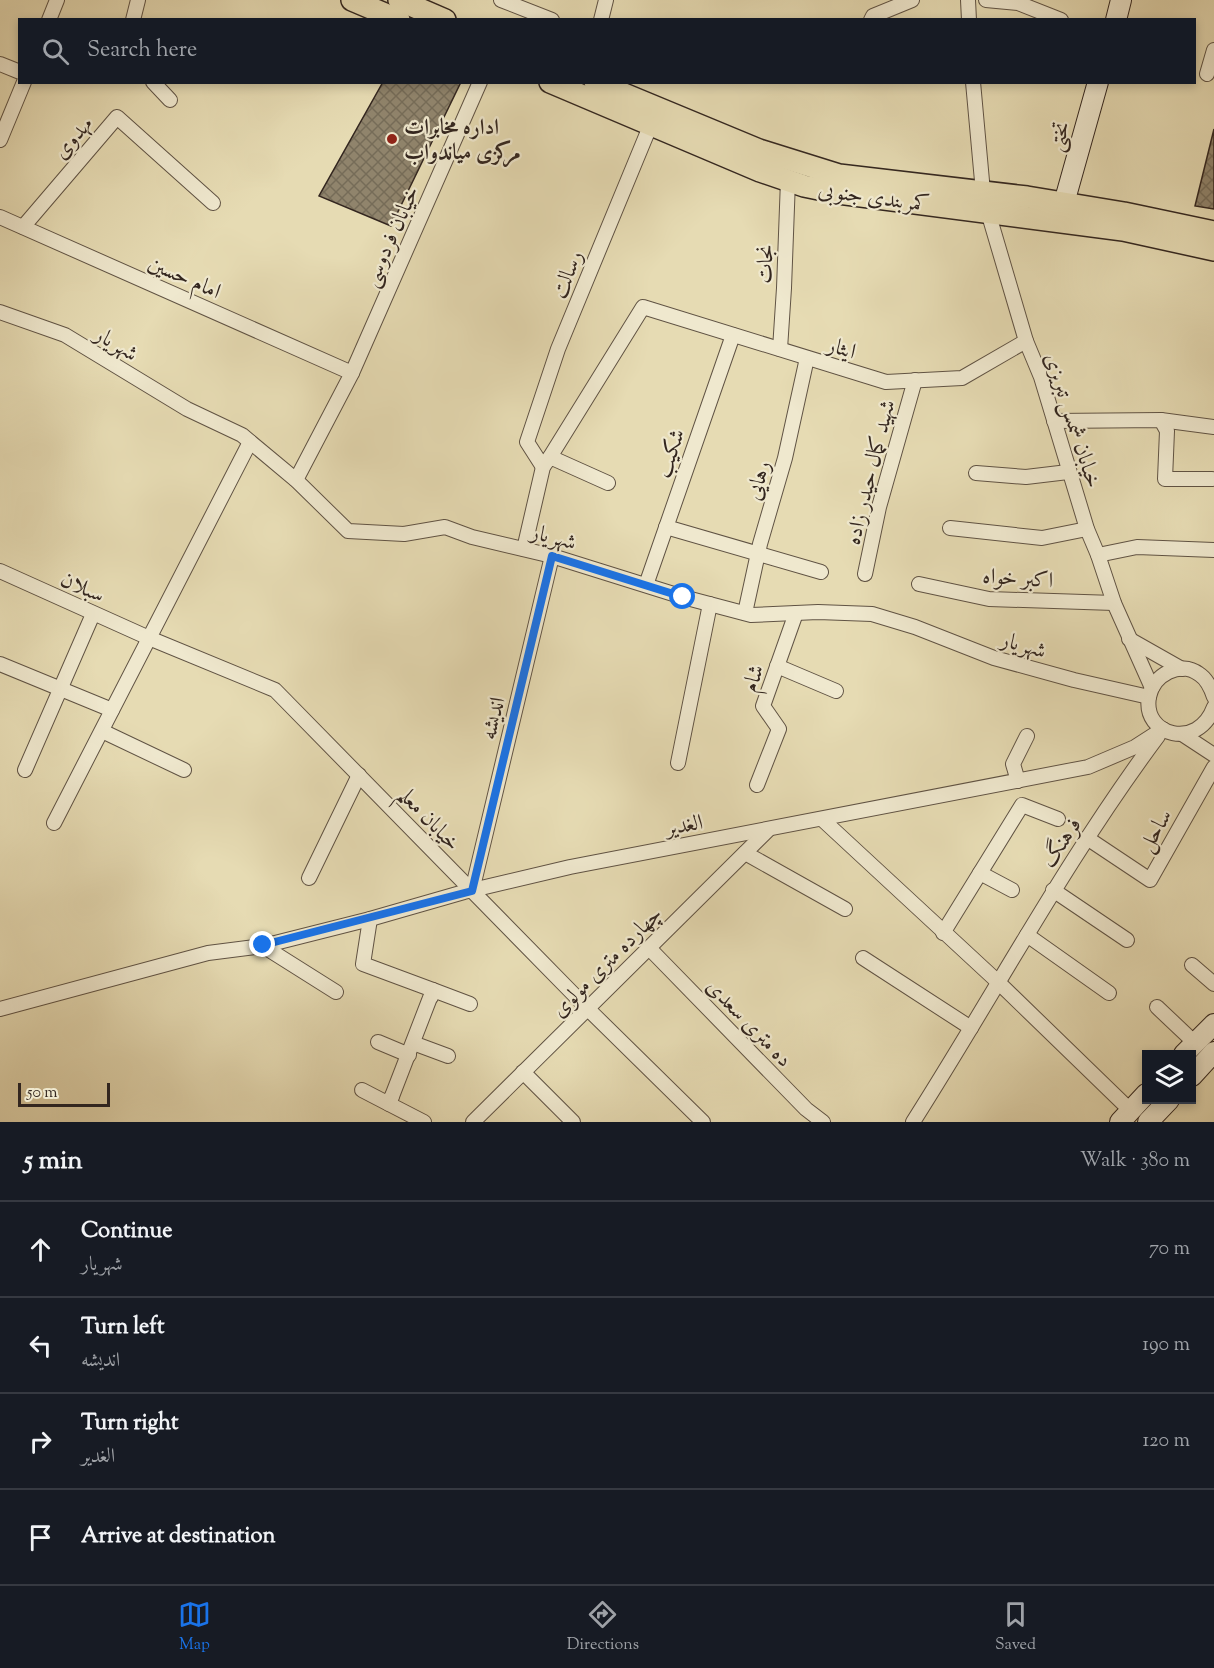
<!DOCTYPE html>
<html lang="en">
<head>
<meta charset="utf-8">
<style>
  :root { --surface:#171b24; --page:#242831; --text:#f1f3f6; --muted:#9ea1a6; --line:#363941; --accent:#1a73e8 }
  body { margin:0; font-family:"Sorts Mill Goudy",Amiri,serif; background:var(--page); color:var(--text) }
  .controls { position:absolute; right:18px; bottom:18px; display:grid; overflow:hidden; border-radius:0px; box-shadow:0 3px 9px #0003 }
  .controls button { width:54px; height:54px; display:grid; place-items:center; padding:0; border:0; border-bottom:2px solid var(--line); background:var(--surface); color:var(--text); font:30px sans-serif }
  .scale { position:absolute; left:18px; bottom:15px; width:92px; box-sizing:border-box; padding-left:6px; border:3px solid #33261f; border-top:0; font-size:16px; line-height:21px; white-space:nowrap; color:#33261f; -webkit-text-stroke:4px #efe8ce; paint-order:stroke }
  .stop { position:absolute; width:18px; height:18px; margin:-14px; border:4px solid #1a73e8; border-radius:50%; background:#fff }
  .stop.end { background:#1a73e8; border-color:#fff; box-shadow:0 2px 6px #0008 }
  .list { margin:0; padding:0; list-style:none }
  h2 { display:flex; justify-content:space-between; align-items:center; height:78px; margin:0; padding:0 24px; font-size:26px }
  h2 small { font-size:20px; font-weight:400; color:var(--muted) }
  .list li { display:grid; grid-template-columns:39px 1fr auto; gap:18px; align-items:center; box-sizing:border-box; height:96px; padding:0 24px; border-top:2px solid var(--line) }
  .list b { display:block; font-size:22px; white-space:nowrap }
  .list p { margin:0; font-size:20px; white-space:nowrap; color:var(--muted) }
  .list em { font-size:20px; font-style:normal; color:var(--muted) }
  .icon { flex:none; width:33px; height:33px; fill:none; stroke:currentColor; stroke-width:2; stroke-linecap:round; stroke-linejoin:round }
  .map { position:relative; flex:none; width:1214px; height:1122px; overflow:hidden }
  .search { position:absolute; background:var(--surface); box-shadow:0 3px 9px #0003; left:18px; right:18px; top:18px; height:66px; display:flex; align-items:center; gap:15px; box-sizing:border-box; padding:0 21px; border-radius:0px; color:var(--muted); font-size:22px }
  .sheet { height:462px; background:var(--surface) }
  nav { display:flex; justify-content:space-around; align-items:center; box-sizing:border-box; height:84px; border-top:2px solid var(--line); background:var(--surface); font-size:16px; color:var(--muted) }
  nav a { display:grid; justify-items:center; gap:3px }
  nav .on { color:var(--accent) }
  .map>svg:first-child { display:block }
  .building { fill:url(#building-cross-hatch); stroke:#33261f; stroke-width:1.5 }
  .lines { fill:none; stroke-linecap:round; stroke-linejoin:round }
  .street-casing { stroke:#605344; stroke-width:16 }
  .secondary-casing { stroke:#33261f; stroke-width:22 }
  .primary-casing { stroke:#33261f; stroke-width:24 }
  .street { stroke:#efe8ce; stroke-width:14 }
  .secondary { stroke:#efe8ce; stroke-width:20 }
  .primary { stroke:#e6dbb3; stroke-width:21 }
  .route { stroke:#1a73e8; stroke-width:8 }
  .poi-dot { fill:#8f2418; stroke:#efe8ce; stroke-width:2 }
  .labels { text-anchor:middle; stroke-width:4.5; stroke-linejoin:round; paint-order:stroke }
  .poi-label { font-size:22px; font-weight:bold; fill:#33261f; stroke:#efe8ce; text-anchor:start }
  .street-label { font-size:22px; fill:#33261f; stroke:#efe8ce }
</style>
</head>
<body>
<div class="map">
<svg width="1214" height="1122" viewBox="0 0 1214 1122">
  <defs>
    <pattern id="building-cross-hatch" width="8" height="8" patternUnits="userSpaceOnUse" patternTransform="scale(1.5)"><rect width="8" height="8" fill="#90846c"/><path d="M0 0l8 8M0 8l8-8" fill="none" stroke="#766c58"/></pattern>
  </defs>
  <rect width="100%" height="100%" fill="#e6dbb3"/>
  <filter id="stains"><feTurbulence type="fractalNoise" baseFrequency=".00333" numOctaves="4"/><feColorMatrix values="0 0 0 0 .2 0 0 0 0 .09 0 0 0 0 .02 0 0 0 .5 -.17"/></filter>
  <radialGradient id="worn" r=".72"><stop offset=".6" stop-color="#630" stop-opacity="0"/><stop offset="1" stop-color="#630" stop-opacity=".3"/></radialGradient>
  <g class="building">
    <polygon points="383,82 461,82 391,226 319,196"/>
    <polygon points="1214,129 1214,209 1195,206"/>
  </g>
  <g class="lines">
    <defs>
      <g id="street">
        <polyline points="501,0 552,20"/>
        <polyline points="968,0 969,20"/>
        <polyline points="986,0 1018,3 1061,20"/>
        <polyline points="49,20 57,0"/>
        <polyline points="133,20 138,0"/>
        <polyline points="601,20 606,0"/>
        <polyline points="871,20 873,16 912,0"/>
        <polyline points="0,64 20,72"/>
        <polyline points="1207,74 1214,50"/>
        <polyline points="153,82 170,100"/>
        <polyline points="973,82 983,192"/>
        <polyline points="0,140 24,82"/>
        <polyline points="988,212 1026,341 1041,377 1087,529 1098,555 1114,603 1152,688"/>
        <polyline points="0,217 352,373"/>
        <polyline points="23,227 117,117 213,203"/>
        <polyline points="0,312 65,335 187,409 242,435 296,480 348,531 404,534 445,527 472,537 552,556 683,597 751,615 818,612 872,614 915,627 994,658 1074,680 1149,697"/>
        <polyline points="780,349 784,288 788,180"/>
        <polyline points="1161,420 1167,431 1165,479 1212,479"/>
        <polyline points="1054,421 1161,420 1214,427"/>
        <polyline points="550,457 643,307 886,382 962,378 1026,341"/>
        <polyline points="543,467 527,442 558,349 651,124"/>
        <polyline points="976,473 1026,477 1068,472"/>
        <polyline points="296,480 352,373 480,82"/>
        <polyline points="666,527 821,572"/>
        <polyline points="950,528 1042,538 1087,529"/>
        <polyline points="524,549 543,467 550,457 608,483"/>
        <polyline points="1098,555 1137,547 1214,550"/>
        <polyline points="0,571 149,638 275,690 588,1009 703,1122"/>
        <polyline points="865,574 879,507 915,380"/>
        <polyline points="919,584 989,599 1114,603"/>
        <polyline points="646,585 733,335"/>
        <polyline points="745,613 760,544 785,458 807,358"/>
        <polyline points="1129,639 1182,669"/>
        <polyline points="0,664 112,710"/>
        <polyline points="777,666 836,691"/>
        <path d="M1214,697C1211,688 1207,679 1199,674C1180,660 1153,675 1149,697C1142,736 1198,751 1214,707"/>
        <polyline points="102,731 184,770"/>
        <polyline points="1182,734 1214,755"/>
        <polyline points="678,763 710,604"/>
        <polyline points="25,770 93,614"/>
        <polyline points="1018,781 1013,764 1027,736"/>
        <polyline points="757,785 779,729 763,706 796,613"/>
        <polyline points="823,820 998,982 1131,1111"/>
        <polyline points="54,823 250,442"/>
        <polyline points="1087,838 1150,880 1214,767"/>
        <polyline points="745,853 845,909"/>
        <polyline points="980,873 1012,890"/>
        <polyline points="309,878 359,775"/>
        <polyline points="1053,890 1127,940"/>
        <polyline points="472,891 552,556"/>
        <polyline points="370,919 363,964 433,990 389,1104 424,1122"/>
        <polyline points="943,933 1022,805 1058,819"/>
        <polyline points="1027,935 1109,993"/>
        <polyline points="263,946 336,992"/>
        <polyline points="649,948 806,1109 823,1122"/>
        <polyline points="863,958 971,1028"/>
        <polyline points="1192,965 1214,984"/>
        <polyline points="431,997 433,990 470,1004"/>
        <polyline points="1157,1007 1195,1043"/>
        <polyline points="0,1009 208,953 263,946 370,919 464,892 570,867 1088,767 1135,747 1163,729"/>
        <polyline points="378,1042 409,1055"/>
        <polyline points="413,1043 448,1056"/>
        <polyline points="523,1072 573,1122"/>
        <polyline points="362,1090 389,1104 392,1096"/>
        <polyline points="473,1122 768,830"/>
        <path d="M913,1122C995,993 1067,858 1158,736"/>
      </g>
      <g id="secondary">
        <polyline points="1116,20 1121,0"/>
        <polyline points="1064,203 1098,82"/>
        <polyline points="1184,1054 1214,1024"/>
        <polyline points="1192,1076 1214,1052"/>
        <polyline points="1120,1122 1146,1094"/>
        <polyline points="1148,1122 1169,1100"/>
      </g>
      <g id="primary">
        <polyline points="352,0 399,20"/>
        <polyline points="399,0 445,20"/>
        <polyline points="550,82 760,171 804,186 838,193 1123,230 1214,250"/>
        <polyline points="595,82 759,150 839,175 1027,197 1124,213 1214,232"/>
      </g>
    </defs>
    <use href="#street" class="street-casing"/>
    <use href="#secondary" class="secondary-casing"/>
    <use href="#primary" class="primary-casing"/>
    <use href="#street" class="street"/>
    <use href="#secondary" class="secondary"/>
    <use href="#primary" class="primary"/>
  </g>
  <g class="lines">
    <polyline class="route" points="263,945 472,891 552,556 683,597"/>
  </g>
  <circle class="poi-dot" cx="392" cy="139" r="6"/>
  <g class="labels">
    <g class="poi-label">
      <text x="404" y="134">اداره مخابرات<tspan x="404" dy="25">مرکزی میاندواب</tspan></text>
    </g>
    <g class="street-label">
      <text transform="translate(1058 136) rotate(-74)" y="8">تختی</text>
      <text transform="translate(72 137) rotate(-49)" y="8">مهدوی</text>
      <text transform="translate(874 196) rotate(8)" y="8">کمربندی جنوبی</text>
      <text transform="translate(390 236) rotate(-66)" y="8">خیابان فردوسی</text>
      <text transform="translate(764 264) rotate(-88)" y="8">نجات</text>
      <text transform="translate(566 274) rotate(-68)" y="8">رسالت</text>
      <text transform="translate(185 276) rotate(24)" y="8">امام حسین</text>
      <text transform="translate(117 343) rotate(31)" y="8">شهریار</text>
      <text transform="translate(842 347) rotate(17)" y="8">ایثار</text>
      <text transform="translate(1074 420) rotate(72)" y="8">خیابان شمس تبریزی</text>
      <text transform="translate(669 453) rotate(-71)" y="8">شکیب</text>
      <text transform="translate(869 472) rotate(-76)" y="8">شهید کمال حیدر زاده</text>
      <text transform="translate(757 480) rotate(-74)" y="8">رهایی</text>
      <text transform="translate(554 536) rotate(15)" y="8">شهریار</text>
      <text transform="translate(1018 577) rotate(4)" y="8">اکبر خواه</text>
      <text transform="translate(83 586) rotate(24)" y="8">سبلان</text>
      <text transform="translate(1024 644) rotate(16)" y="8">شهریار</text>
      <text transform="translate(752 678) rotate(-72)" y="8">شام</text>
      <text transform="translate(492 718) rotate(-76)" y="8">اندیشه</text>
      <text transform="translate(430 818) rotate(46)" y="8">خیابان معلم</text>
      <text transform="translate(684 824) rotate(-11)" y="8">الغدیر</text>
      <text transform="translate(1154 830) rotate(-60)" y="8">ساحل</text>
      <text transform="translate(1060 842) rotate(-56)" y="8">فرهنگ</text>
      <text transform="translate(606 961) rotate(-45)" y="8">چهارده متری مولوی</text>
      <text transform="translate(750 1022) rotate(46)" y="8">ده متری سعدی</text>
    </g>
  </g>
  <rect width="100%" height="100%" filter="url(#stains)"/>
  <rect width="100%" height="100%" fill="url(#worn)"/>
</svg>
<div class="controls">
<button><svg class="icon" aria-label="layers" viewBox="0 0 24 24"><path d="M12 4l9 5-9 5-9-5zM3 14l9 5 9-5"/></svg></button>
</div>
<div class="scale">50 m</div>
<div class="stop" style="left:683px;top:597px"></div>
<div class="stop end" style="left:263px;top:945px"></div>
<div class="search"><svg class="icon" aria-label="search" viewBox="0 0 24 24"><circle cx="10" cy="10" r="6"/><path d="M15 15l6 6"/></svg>Search here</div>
</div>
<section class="sheet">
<h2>5 min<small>Walk · 380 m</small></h2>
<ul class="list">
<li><svg class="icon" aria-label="ahead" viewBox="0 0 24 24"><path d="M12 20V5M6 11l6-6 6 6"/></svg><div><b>Continue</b><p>شهریار</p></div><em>70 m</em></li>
<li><svg class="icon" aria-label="left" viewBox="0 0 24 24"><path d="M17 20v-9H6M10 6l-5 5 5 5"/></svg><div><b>Turn left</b><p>اندیشه</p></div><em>190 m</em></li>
<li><svg class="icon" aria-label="right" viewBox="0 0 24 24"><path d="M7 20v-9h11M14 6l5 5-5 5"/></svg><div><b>Turn right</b><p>الغدیر</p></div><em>120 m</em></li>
<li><svg class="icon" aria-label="arrive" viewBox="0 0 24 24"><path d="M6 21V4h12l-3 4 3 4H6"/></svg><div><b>Arrive at destination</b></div></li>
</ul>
</section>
<nav>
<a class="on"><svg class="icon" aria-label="map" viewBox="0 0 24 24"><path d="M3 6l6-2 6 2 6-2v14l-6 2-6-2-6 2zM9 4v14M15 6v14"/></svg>Map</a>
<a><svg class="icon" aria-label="directions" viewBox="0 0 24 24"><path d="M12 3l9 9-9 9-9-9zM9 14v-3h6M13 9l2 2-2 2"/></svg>Directions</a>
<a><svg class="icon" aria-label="saved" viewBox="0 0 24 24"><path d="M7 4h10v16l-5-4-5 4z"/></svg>Saved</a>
</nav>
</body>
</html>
